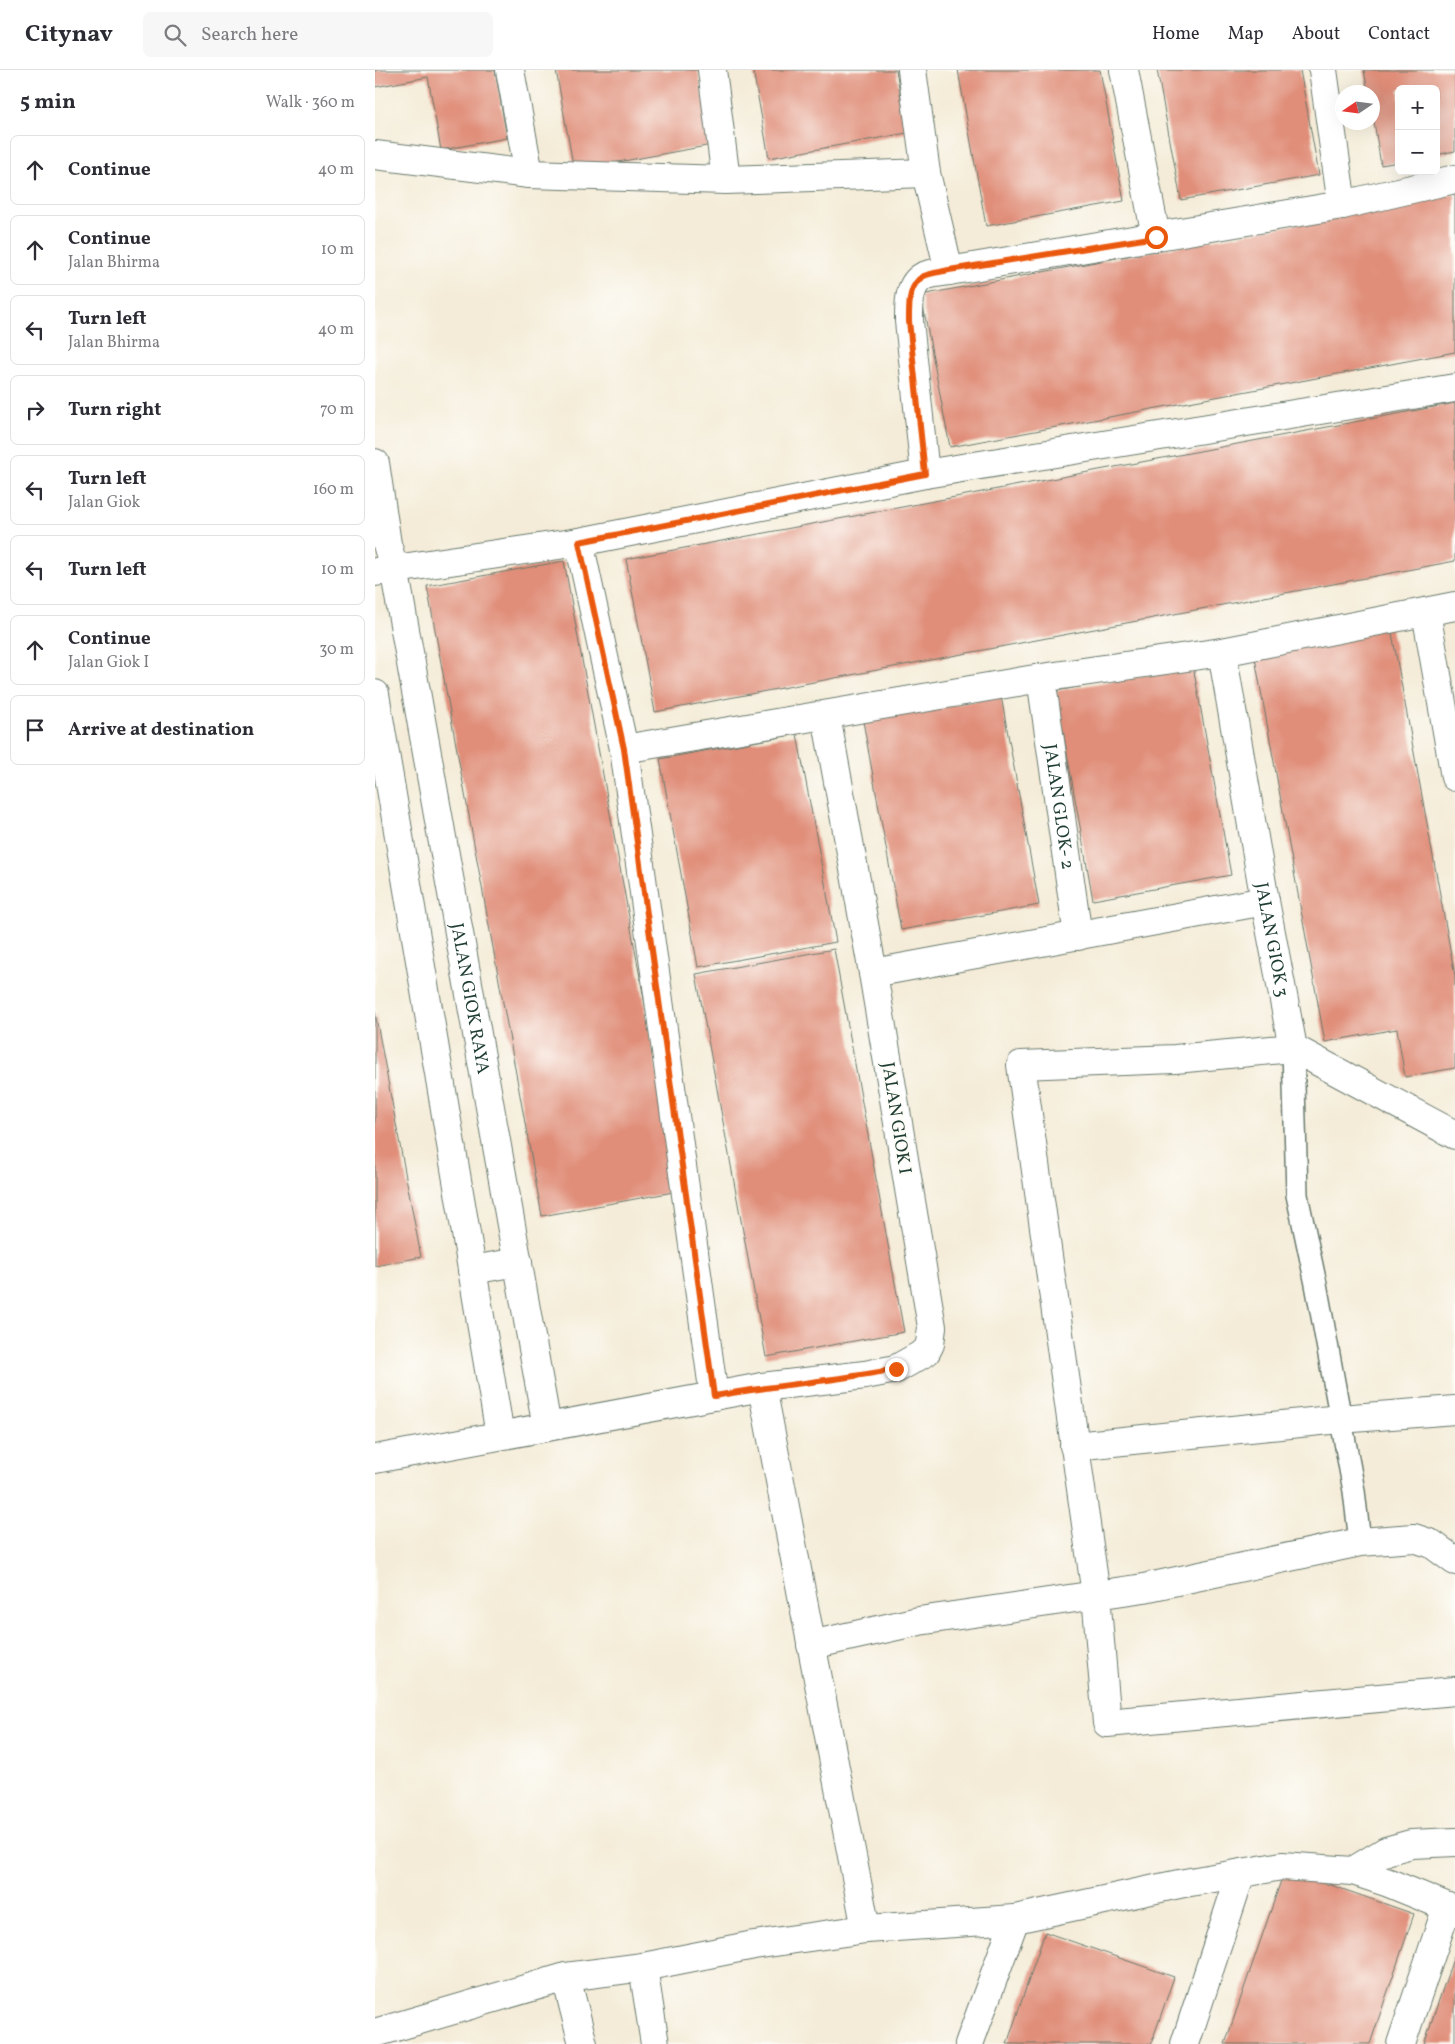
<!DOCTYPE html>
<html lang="en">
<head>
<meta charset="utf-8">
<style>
  :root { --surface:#fff; --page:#f7f7f7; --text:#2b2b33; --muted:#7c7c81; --line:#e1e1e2 }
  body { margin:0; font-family:Vollkorn,serif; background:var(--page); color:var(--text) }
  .controls { position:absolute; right:15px; top:15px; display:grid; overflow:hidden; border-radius:8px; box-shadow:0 5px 20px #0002 }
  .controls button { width:45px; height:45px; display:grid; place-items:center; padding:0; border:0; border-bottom:1px solid var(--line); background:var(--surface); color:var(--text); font:25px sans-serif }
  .compass { position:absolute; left:960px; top:15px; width:45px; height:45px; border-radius:50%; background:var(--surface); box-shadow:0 5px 20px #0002; rotate:257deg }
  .stop { position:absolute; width:15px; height:15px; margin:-11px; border:4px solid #ea580c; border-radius:50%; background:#fff }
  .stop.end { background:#ea580c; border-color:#fff; box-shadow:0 1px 5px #0008 }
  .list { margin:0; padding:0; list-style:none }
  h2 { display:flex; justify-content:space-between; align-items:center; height:65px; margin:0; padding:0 20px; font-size:21px }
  h2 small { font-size:16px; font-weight:400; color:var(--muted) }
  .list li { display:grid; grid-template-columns:32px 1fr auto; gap:15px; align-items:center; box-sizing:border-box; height:70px; margin:0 10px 10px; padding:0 10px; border:1px solid var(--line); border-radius:8px }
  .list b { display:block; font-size:19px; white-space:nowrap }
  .list p { margin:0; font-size:16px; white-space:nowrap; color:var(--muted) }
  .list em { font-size:16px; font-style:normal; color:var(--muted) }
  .icon { flex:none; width:28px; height:28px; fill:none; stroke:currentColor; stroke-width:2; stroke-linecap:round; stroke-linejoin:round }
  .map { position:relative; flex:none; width:1080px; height:1974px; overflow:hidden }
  header { display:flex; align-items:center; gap:30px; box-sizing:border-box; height:70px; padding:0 25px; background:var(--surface); border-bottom:1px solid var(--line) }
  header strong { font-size:24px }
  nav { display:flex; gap:28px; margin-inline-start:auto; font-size:18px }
  .search { width:350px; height:45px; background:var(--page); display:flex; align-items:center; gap:12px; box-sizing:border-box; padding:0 18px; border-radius:8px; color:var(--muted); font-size:19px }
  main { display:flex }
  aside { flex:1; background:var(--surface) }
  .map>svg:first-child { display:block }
  .building { fill:#e08e79 }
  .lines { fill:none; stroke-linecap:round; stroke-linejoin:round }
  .lane-casing { stroke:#6a7a6d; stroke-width:24 }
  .street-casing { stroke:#6a7a6d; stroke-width:30 }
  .lane { stroke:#fff; stroke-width:21 }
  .street { stroke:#fff; stroke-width:28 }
  .route { stroke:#ea580c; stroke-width:6 }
  .labels { text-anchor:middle; stroke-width:4; stroke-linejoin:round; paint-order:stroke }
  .street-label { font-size:18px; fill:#1f3d34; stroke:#fdfcf7 }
</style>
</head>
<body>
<header>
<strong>Citynav</strong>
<div class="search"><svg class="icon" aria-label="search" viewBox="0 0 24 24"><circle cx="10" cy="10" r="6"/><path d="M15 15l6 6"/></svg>Search here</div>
<nav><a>Home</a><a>Map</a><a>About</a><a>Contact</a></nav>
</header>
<main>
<aside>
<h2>5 min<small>Walk · 360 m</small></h2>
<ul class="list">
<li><svg class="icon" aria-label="ahead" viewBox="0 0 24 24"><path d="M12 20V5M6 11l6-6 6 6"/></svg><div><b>Continue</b></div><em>40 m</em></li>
<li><svg class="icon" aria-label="ahead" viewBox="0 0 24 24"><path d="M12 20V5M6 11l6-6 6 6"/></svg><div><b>Continue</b><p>Jalan Bhirma</p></div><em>10 m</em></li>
<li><svg class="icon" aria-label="left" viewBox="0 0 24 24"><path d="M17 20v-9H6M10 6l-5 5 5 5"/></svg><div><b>Turn left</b><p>Jalan Bhirma</p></div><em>40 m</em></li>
<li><svg class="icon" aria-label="right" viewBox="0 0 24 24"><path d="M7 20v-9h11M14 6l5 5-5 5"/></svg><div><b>Turn right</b></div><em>70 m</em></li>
<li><svg class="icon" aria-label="left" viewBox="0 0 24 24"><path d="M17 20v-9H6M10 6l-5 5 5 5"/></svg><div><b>Turn left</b><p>Jalan Giok</p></div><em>160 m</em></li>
<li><svg class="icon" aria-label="left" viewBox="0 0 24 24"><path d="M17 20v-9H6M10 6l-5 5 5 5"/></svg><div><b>Turn left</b></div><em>10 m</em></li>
<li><svg class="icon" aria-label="ahead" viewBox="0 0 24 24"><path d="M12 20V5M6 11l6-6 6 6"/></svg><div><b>Continue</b><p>Jalan Giok I</p></div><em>30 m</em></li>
<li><svg class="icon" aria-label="arrive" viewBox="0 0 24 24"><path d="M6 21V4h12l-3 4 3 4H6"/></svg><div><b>Arrive at destination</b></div></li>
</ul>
</aside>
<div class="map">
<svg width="1080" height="1974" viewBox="0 0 1080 1974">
  <rect width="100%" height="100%" fill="#fdfcf7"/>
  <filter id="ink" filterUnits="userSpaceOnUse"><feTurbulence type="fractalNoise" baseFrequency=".02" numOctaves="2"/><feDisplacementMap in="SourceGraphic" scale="10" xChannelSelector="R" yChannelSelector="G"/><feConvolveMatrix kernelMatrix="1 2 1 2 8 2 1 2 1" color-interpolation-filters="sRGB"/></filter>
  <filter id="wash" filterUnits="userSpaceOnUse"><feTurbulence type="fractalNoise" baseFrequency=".0096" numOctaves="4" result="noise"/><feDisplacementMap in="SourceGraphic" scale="20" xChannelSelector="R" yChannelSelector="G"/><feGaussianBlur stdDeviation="1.12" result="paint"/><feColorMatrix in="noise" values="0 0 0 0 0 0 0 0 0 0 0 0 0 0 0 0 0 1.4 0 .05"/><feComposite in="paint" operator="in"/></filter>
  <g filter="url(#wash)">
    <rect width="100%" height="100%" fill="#f4ecd8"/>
    <g id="blocks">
      <g class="building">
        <polygon points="0,0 120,0 132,68 66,80 53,7 0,17"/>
        <polygon points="181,0 323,0 337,75 199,100"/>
        <polygon points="378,0 521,0 532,63 394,88"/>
        <polygon points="583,0 725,0 749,131 611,156"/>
        <polygon points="782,0 925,0 944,105 806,130"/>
        <polygon points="989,0 1080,0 1080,81 1061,85 1061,19 1024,19 1024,92 1006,95 998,46 998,22 993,22"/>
        <polygon points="1080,124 1080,282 575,377 546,225"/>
        <polygon points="1080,333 1080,491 280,642 251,489"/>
        <polygon points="189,491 304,1121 167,1146 52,516"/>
        <polygon points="1015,552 1080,906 1080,998 1030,1007 1022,959 950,972 878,577"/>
        <polygon points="818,596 856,805 718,830 681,621"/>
        <polygon points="626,626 664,835 526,860 488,651"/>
        <polygon points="422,664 461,872 323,897 285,689"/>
        <polygon points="459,879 529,1262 391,1287 321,904"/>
        <polygon points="0,942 46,1187 0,1196"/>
        <polygon points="910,1799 1039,1844 995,1974 850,1974"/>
        <polygon points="670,1862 799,1907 776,1974 632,1974"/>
        <polygon points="1080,1883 1080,1974 1049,1974"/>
      </g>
    </g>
  </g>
  <g filter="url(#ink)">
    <use href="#blocks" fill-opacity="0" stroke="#6a7a6d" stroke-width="1"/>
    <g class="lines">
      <defs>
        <polyline id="lane" points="918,978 922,1125 941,1214 979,1421 985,1472"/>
        <g id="street">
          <polyline points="135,0 154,104"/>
          <polyline points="337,0 351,110"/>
          <polyline points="537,0 551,103 574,201"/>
          <polyline points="749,0 781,167"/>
          <polyline points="948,0 967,135"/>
          <polyline points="0,85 154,104 351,110 551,103"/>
          <path id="s1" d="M0,393L12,474L19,498L172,1357"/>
          <path d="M550,404L534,251C534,236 533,214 549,206C556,203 566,202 574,201L967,135L1080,109"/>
          <polyline points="204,472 249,679 339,1326"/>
          <polyline points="0,502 204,472 550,404 1080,318"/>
          <polyline points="1051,542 1080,707"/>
          <path id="s2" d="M847,582L890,831L918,978L1080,1065"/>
          <path id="s3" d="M666,608L703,866"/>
          <polyline points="0,624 125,1365"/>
          <polyline points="249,679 666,608 847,582 1080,536"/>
          <polyline points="498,903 890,831"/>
          <polyline points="918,978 800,989 646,995 721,1525 732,1653 1080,1621"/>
          <polyline points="97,1200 143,1192"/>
          <polyline points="387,1317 491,1859"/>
          <polyline points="699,1376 965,1349 1080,1340"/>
          <polyline points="0,1389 387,1317 490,1305 521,1299 551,1282 555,1274 557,1257 498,903 451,646"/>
          <polyline points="436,1575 544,1551 769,1518 985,1472 1039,1468 1057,1474 1080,1491"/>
          <polyline points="978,1801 1011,1781 1036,1774 1080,1772"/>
          <polyline points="268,1897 280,1974"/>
          <polyline points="191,1907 208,1974"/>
          <polyline points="0,1963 191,1907 268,1897 379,1875 491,1859 640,1849 804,1814 907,1796 978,1801 1014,1813 1080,1840"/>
          <polyline points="594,1974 640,1849"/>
          <polyline points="810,1974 866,1803"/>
          <polyline points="1026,1974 1072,1837"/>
        </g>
      </defs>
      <use href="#lane" class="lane-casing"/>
      <use href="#street" class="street-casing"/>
      <use href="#lane" class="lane"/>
      <use href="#street" class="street"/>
    </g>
  </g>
  <g class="lines" filter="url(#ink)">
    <path class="route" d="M521,1299C461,1311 399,1315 339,1326L249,679L204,472L550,404L534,251C534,236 533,214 549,206C556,203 566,202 574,200L781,167"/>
  </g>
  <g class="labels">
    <g class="street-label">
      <text dy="6" stroke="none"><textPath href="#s3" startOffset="130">JALAN GLOK- 2</textPath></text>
      <text dy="6" stroke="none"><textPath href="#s2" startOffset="292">JALAN GIOK 3</textPath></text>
      <text dy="6" stroke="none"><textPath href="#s1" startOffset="544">JALAN GIOK RAYA</textPath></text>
      <text transform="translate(522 1048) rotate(81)" y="6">JALAN GIOK I</text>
    </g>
  </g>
</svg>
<div class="controls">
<button>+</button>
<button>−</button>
</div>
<svg class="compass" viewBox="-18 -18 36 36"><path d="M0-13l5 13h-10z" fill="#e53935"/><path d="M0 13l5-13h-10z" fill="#7c7c81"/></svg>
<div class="stop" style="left:781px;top:167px"></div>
<div class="stop end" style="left:521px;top:1299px"></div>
</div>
</main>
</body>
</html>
